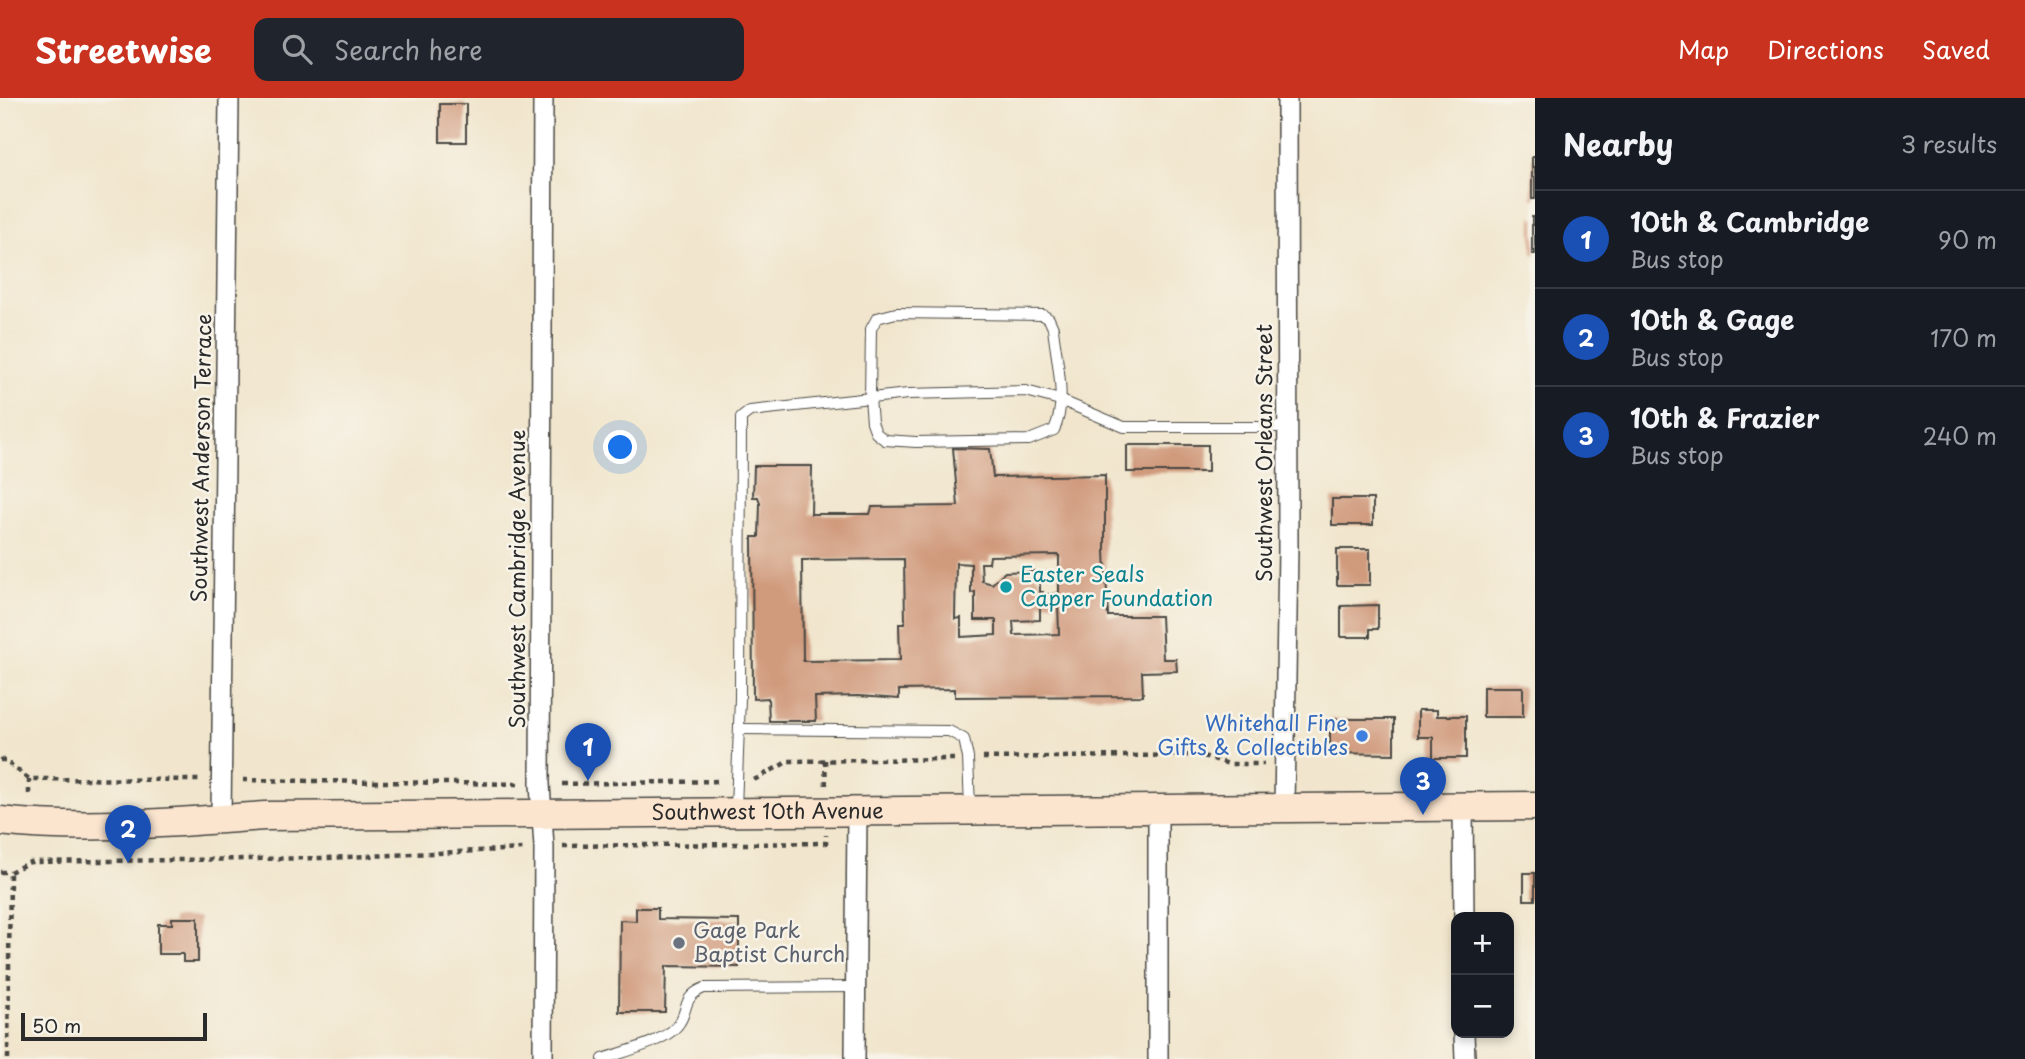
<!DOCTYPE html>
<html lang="en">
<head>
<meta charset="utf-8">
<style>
  :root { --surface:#171b24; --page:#20242c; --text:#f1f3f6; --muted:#9ea1a6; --line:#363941; --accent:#c8321e }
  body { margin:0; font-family:"Playpen Sans",sans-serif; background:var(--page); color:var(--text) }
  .controls { position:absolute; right:21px; bottom:21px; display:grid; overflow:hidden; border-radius:14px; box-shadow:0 4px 10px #0003 }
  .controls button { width:63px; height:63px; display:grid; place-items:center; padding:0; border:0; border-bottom:2px solid var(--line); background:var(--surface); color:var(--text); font:35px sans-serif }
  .scale { position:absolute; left:21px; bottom:18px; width:186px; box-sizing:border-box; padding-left:7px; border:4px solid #2b2b2b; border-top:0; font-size:19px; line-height:24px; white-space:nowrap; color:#2b2b2b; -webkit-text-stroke:5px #f7f3e8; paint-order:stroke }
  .you { position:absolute; left:621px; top:350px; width:24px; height:24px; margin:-18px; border:5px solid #fff; border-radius:50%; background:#1a73e8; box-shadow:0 0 0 10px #1a73e833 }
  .badge { display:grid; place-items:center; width:46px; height:46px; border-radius:50%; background:var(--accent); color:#fff; font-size:23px; font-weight:700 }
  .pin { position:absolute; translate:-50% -58px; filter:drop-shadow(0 2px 4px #0008) }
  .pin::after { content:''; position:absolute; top:37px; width:24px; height:21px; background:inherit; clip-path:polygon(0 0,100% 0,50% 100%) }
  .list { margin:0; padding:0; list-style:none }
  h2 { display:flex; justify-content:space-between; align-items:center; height:91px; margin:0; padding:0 28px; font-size:30px }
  h2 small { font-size:23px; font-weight:400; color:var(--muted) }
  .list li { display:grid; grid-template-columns:46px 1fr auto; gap:21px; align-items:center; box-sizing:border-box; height:98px; padding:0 28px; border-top:2px solid var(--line) }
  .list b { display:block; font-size:26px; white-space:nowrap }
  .list p { margin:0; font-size:23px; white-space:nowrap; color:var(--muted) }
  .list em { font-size:23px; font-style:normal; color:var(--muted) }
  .icon { flex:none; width:38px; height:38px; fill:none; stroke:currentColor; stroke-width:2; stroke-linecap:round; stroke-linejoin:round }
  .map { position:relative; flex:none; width:1535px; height:961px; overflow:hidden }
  header { display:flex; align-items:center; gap:42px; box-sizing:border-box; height:98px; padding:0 35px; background:var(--accent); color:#fff }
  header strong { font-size:33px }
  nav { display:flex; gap:38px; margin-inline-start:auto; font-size:24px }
  .search { width:490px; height:63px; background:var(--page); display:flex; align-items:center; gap:18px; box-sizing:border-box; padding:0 24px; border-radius:14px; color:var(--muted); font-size:26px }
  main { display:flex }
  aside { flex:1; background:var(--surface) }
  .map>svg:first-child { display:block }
  .building { fill:#d09a7c; fill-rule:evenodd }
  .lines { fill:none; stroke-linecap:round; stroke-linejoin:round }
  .service-casing { stroke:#494743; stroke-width:12 }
  .minor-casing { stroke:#494743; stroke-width:22 }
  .secondary-casing { stroke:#494743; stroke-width:31 }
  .path { stroke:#494743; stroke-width:4.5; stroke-dasharray:5 5; stroke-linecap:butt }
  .service { stroke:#fff; stroke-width:10 }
  .minor { stroke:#fff; stroke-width:19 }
  .secondary { stroke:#fbe5cf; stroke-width:28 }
  .culture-dot { fill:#0f9aa8; stroke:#f7f3e8; stroke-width:2.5 }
  .shop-dot { fill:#3f7fe0; stroke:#f7f3e8; stroke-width:2.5 }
  .worship-dot { fill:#6b7280; stroke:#f7f3e8; stroke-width:2.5 }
  .labels { text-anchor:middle; stroke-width:5; stroke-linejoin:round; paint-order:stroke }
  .street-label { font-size:21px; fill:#2b2b2b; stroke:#f7f3e8 }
  .culture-label { font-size:21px; fill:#0d838f; stroke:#f7f3e8; text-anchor:start }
  .shop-label { font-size:21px; fill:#366cbe; stroke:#f7f3e8; text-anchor:end }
  .worship-label { font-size:21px; fill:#5b616d; stroke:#f7f3e8; text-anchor:start }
</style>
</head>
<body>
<header>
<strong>Streetwise</strong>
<div class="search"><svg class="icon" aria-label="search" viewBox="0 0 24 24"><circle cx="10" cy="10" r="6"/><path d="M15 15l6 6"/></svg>Search here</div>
<nav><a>Map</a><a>Directions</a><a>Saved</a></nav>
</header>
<main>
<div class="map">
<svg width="1535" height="961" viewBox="0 0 1535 961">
  <rect width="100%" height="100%" fill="#f7f3e8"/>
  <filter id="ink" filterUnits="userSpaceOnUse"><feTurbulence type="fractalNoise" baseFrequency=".0143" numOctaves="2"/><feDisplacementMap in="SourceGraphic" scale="14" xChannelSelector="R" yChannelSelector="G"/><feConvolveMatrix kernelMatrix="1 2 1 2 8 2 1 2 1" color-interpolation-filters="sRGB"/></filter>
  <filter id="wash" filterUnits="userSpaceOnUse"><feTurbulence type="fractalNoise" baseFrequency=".00686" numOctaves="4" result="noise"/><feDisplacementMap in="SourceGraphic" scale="28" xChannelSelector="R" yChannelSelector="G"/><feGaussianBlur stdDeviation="1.57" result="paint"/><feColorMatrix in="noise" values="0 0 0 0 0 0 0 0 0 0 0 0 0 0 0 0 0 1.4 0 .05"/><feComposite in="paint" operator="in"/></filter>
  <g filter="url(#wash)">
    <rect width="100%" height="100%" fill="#f1e6cd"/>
    <g id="blocks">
      <g class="building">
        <rect x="440" y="6" width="26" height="38"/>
        <rect x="1532" y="59" width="3" height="42"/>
        <rect x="1532" y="119" width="3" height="37"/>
        <rect x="1127" y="347" width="81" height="27"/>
        <path d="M953,350L990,351L993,379L1105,377V453L1108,518H1161L1163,561H1176L1177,573L1142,574L1143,598L955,599V591L899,592V601L858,598L815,599L816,623H769L768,600L753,601L752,439H759L760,405L758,399H753L754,368H812L811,416H870L872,409L958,408ZM1059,457V495L1043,497V494H1040V482L1034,473L1005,474L992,486L982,483L981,465H989L990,458ZM904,461L905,526H899L900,562L803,563L802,462ZM956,465L971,466V495L975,494V522H996V537L961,539V520L955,521ZM1040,505H1058L1059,536L1014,537L1013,523L1040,522Z"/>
        <rect x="1332" y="401" width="41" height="26"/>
        <rect x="1337" y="451" width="33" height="36"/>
        <polygon points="1378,507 1378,531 1370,531 1370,539 1341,539 1341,508"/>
        <rect x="1483" y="589" width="40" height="30"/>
        <polygon points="1418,612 1437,612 1437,618 1466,618 1466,660 1433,660 1433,639 1418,639"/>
        <polygon points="1330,621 1394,621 1394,656 1330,655"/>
        <rect x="1524" y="775" width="11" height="27"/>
        <polygon points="636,810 658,810 658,821 739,822 739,869 666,868 665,914 619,914 620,822 636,823"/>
        <polygon points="172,820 198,820 198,864 183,864 183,856 158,856 158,826 172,826"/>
      </g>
    </g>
  </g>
  <g filter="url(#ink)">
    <use href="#blocks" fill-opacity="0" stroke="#494743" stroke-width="2"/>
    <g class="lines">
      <defs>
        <g id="service">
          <path d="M896,215L1043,217L1049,221L1053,230C1056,261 1068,303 1054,332L1029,342L916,344L885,342L876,335L872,324L870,300L871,231L877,220Z"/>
          <polyline points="739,631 949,633 964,641 968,660 970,710"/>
          <polyline points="736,711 740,600 741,320 750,313 908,296 1026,293 1060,302 1124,329 1288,329"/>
          <path d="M603,961C623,954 664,944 677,928C690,913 680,900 704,890L855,889"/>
        </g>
        <g id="minor">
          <polyline points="543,0 540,686 544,749 543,961"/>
          <polyline points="1463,708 1464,819"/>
          <polyline points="1158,710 1158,961"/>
          <polyline points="1284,710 1288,450 1287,0"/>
          <polyline points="221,721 229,0"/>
          <polyline points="1464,935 1465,961"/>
          <polyline points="855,961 857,715"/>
        </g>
        <g id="secondary">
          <path id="s1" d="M0,723C87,733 179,724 265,718L1535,708"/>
        </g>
      </defs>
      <use href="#service" class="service-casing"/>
      <use href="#minor" class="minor-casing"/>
      <use href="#secondary" class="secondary-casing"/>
      <g class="path">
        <polyline points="983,660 1200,657 1229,666 1264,666"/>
        <polyline points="0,662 5,662 29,681 203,682"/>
        <polyline points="825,662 826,690"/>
        <polyline points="29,681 29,701"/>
        <polyline points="243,682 521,686"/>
        <polyline points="754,682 789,663 954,661"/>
        <polyline points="562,686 721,683"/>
        <polyline points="563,748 826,745 826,737"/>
        <polyline points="0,774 10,774 30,764 325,760 523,751"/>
        <polyline points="8,961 10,774"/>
      </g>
      <use href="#service" class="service"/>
      <use href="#minor" class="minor"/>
      <use href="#secondary" class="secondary"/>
    </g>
  </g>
  <circle class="culture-dot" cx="1006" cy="489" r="7"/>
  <circle class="shop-dot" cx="1362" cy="638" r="7"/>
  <circle class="worship-dot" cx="679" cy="845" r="7"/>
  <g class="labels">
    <g class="street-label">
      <text transform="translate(1265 355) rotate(-90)" y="7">Southwest Orleans Street</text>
      <text transform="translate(202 360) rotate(-89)" y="7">Southwest Anderson Terrace</text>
      <text transform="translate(518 481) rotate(-90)" y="7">Southwest Cambridge Avenue</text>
      <text dy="7" stroke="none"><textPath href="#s1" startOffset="768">Southwest 10th Avenue</textPath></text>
    </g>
    <g class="culture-label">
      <text x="1020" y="484">Easter Seals<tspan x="1020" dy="24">Capper Foundation</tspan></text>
    </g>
    <g class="shop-label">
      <text x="1348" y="633">Whitehall Fine<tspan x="1348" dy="24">Gifts &amp; Collectibles</tspan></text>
    </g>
    <g class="worship-label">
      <text x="693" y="840">Gage Park<tspan x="693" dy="24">Baptist Church</tspan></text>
    </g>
  </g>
</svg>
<div class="controls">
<button>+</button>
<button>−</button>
</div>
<div class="scale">50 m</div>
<div class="you"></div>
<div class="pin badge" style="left:588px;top:683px;background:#1a4fb4">1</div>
<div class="pin badge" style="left:128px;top:765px;background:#1a4fb4">2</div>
<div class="pin badge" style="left:1423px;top:717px;background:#1a4fb4">3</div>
</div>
<aside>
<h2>Nearby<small>3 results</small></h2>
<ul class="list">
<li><span class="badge" style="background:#1a4fb4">1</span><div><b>10th &amp; Cambridge</b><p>Bus stop</p></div><em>90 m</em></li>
<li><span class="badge" style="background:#1a4fb4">2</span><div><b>10th &amp; Gage</b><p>Bus stop</p></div><em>170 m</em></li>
<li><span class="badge" style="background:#1a4fb4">3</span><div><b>10th &amp; Frazier</b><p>Bus stop</p></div><em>240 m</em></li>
</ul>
</aside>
</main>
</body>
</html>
